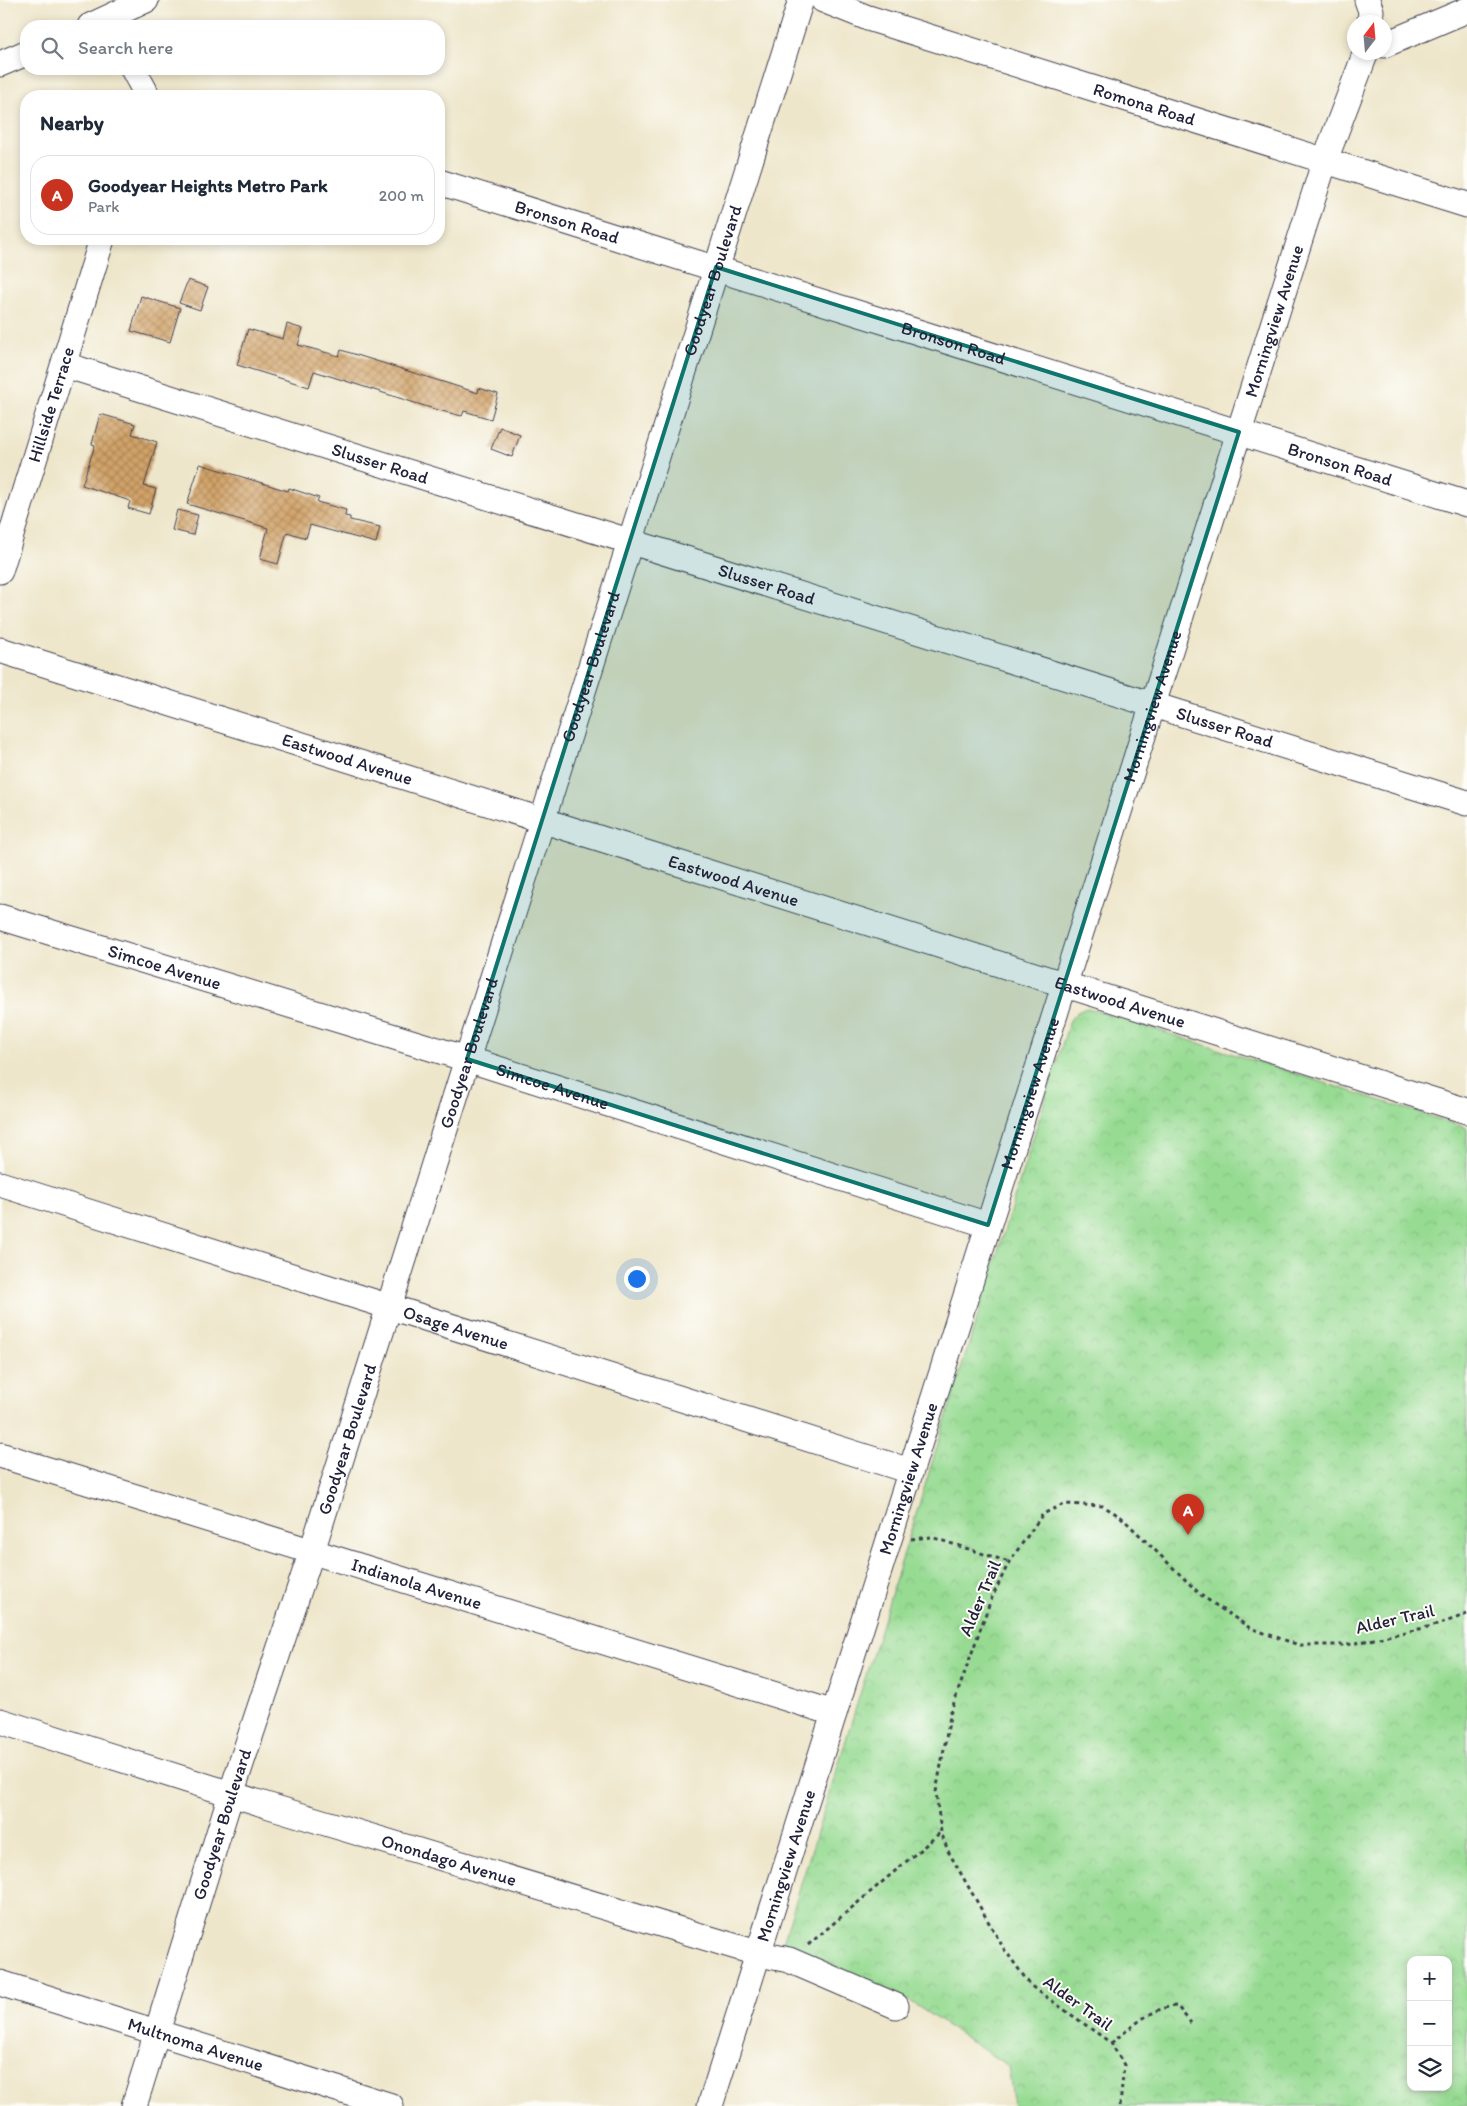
<!DOCTYPE html>
<html lang="en">
<head>
<meta charset="utf-8">
<style>
  :root { --surface:#fff; --page:#f2f2f3; --text:#1f2937; --muted:#747a83; --line:#e0e1e3; --accent:#c8321e }
  body { margin:0; font-family:Itim,sans-serif; background:var(--page); color:var(--text) }
  .controls { position:absolute; right:15px; bottom:15px; display:grid; overflow:hidden; border-radius:10px; box-shadow:0 2px 8px #0003 }
  .controls button { width:45px; height:45px; display:grid; place-items:center; padding:0; border:0; border-bottom:1px solid var(--line); background:var(--surface); color:var(--text); font:25px sans-serif }
  .compass { position:absolute; left:1347px; top:15px; width:45px; height:45px; border-radius:50%; background:var(--surface); box-shadow:0 2px 8px #0003; rotate:16deg }
  .you { position:absolute; left:636px; top:1278px; width:18px; height:18px; margin:-12px; border:4px solid #fff; border-radius:50%; background:#1a73e8; box-shadow:0 0 0 8px #1a73e833 }
  .badge { display:grid; place-items:center; width:32px; height:32px; border-radius:50%; background:var(--accent); color:#fff; font-size:16px; font-weight:700 }
  .pin { position:absolute; translate:-50% -41px; filter:drop-shadow(0 1px 2px #0008) }
  .pin::after { content:''; position:absolute; top:26px; width:18px; height:15px; background:inherit; clip-path:polygon(0 0,100% 0,50% 100%) }
  .list { margin:0; padding:0; list-style:none }
  h2 { display:flex; justify-content:space-between; align-items:center; height:65px; margin:0; padding:0 20px; font-size:21px }
  h2 small { font-size:16px; font-weight:400; color:var(--muted) }
  .list li { display:grid; grid-template-columns:32px 1fr auto; gap:15px; align-items:center; box-sizing:border-box; height:80px; margin:0 10px 10px; padding:0 10px; border:1px solid var(--line); border-radius:20px }
  .list b { display:block; font-size:19px; white-space:nowrap }
  .list p { margin:0; font-size:16px; white-space:nowrap; color:var(--muted) }
  .list em { font-size:16px; font-style:normal; color:var(--muted) }
  .icon { flex:none; width:28px; height:28px; fill:none; stroke:currentColor; stroke-width:2; stroke-linecap:round; stroke-linejoin:round }
  .map { position:relative; flex:none; width:1467px; height:2106px; overflow:hidden }
  .search { position:absolute; background:var(--surface); box-shadow:0 2px 8px #0003; left:20px; top:20px; width:425px; height:55px; display:flex; align-items:center; gap:12px; box-sizing:border-box; padding:0 18px; border-radius:20px; color:var(--muted); font-size:19px }
  .panel { position:absolute; background:var(--surface); box-shadow:0 2px 8px #0003; left:20px; top:90px; width:425px; height:155px; border-radius:20px }
  .map>svg:first-child { display:block }
  .park { fill:url(#park-crowns); stroke:#5c7e67; fill-rule:evenodd }
  .building { fill:url(#building-cross-hatch) }
  .lines { fill:none; stroke-linecap:round; stroke-linejoin:round }
  .minor-casing { stroke:#413f50; stroke-width:27 }
  .path { stroke:#413f50; stroke-width:3; stroke-dasharray:4 4; stroke-linecap:butt }
  .minor { stroke:#fff; stroke-width:25 }
  .marked { fill:#0f766e; fill-opacity:0.2; stroke:#0f766e; stroke-width:4; stroke-linejoin:round }
  .labels { text-anchor:middle; stroke-width:4; stroke-linejoin:round; paint-order:stroke }
  .street-label { font-size:18px; fill:#22223b; stroke:#fdfcf7 }
</style>
</head>
<body>
<div class="map">
<svg width="1467" height="2106" viewBox="0 0 1467 2106">
  <defs>
    <pattern id="park-crowns" width="20" height="18" patternUnits="userSpaceOnUse" patternTransform="scale(1.25)"><rect width="20" height="18" fill="#97db93"/><path d="M2 6a3 3 0 1 1 6 0M12 15a3 3 0 1 1 6 0" fill="none" stroke="#82bc80"/></pattern>
    <pattern id="building-cross-hatch" width="8" height="8" patternUnits="userSpaceOnUse" patternTransform="scale(1.25)"><rect width="8" height="8" fill="#d2a368"/><path d="M0 0l8 8M0 8l8-8" fill="none" stroke="#aa8457"/></pattern>
  </defs>
  <rect width="100%" height="100%" fill="#fdfcf7"/>
  <filter id="ink" filterUnits="userSpaceOnUse"><feTurbulence type="fractalNoise" baseFrequency=".02" numOctaves="2"/><feDisplacementMap in="SourceGraphic" scale="10" xChannelSelector="R" yChannelSelector="G"/><feConvolveMatrix kernelMatrix="1 2 1 2 8 2 1 2 1" color-interpolation-filters="sRGB"/></filter>
  <filter id="wash" filterUnits="userSpaceOnUse"><feTurbulence type="fractalNoise" baseFrequency=".0096" numOctaves="4" result="noise"/><feDisplacementMap in="SourceGraphic" scale="20" xChannelSelector="R" yChannelSelector="G"/><feGaussianBlur stdDeviation="1.12" result="paint"/><feColorMatrix in="noise" values="0 0 0 0 0 0 0 0 0 0 0 0 0 0 0 0 0 1.4 0 .05"/><feComposite in="paint" operator="in"/></filter>
  <g filter="url(#wash)">
    <rect width="100%" height="100%" fill="#eee6ca"/>
    <path class="park" d="M1088,1008L1467,1128V2106H1014L1008,2066L908,2000L783,1942L1067,1029C1071,1017 1075,1011 1088,1008ZM1411,1960H1448V2087H1411Z"/>
    <g id="blocks">
      <g class="building">
        <polygon points="188,280 208,287 200,310 179,303"/>
        <polygon points="141,296 180,308 170,342 131,331"/>
        <polygon points="287,324 303,329 298,345 339,356 341,350 478,393 479,388 498,394 491,419 464,411 462,416 434,409 314,371 309,387 237,365 248,329 283,339"/>
        <polygon points="100,414 135,424 132,434 157,442 144,486 156,489 149,514 128,508 130,501 82,485 95,445 92,444"/>
        <polygon points="500,427 520,435 512,457 491,449"/>
        <polygon points="200,464 288,491 289,488 319,498 317,502 346,510 345,516 350,517 350,520 380,527 376,543 310,525 306,538 287,532 278,564 260,559 268,528 187,504"/>
        <polygon points="177,510 198,515 193,535 172,530"/>
      </g>
    </g>
  </g>
  <g filter="url(#ink)">
    <use href="#blocks" fill-opacity="0" stroke="#413f50" stroke-width="1"/>
    <g class="lines">
      <defs>
        <g id="minor">
          <path id="s1" d="M823,0L868,18L1467,205"/>
          <polyline points="1367,0 1371,11 1370,22"/>
          <polyline points="90,26 146,0"/>
          <polyline points="1384,45 1467,10"/>
          <polyline points="0,64 26,53"/>
          <polyline points="133,69 145,91 144,96"/>
          <path id="s2" d="M439,182L1467,504"/>
          <path id="s3" d="M65,365L1467,803"/>
          <path id="s4" d="M0,571L102,239"/>
          <path id="s5" d="M0,650L1467,1111"/>
          <path id="s6" d="M0,917L467,1059L988,1225"/>
          <path id="s7" d="M0,1184L910,1471"/>
          <path id="s8" d="M0,1455L834,1713"/>
          <path id="s9" d="M0,1721L266,1805L760,1954L789,1960L896,2006"/>
          <path id="s10" d="M0,1983L391,2106"/>
          <path id="s11" d="M134,2106L231,1794L312,1551L801,0"/>
          <path id="s12" d="M710,2106L1325,160L1366,52"/>
        </g>
      </defs>
      <use href="#minor" class="minor-casing"/>
      <g class="path">
        <polyline points="911,1539 931,1537 1009,1562"/>
        <polyline points="808,1945 941,1832"/>
        <path d="M1111,2043C1131,2028 1151,2007 1177,2006L1191,2023"/>
        <polyline points="1120,2106 1124,2065 1111,2043 1031,1986 1004,1949 948,1851 941,1832 936,1792 951,1711 990,1602 1009,1562 1043,1514 1064,1504 1103,1506 1121,1517 1202,1596 1250,1628 1299,1645 1347,1645 1437,1625 1467,1614"/>
      </g>
      <use href="#minor" class="minor"/>
    </g>
  </g>
  <path class="marked" d="M716,267L1239,432L988,1225L467,1059Z"/>
  <g class="labels">
    <g class="street-label">
      <text dy="6" stroke="none"><textPath href="#s1" startOffset="338">Romona Road</textPath></text>
      <text dy="6" stroke="none"><textPath href="#s2" startOffset="134">Bronson Road</textPath></text>
      <text dy="6" stroke="none"><textPath href="#s11" startOffset="1915">Goodyear Boulevard</textPath></text>
      <text dy="6" stroke="none"><textPath href="#s12" startOffset="1872">Morningview Avenue</textPath></text>
      <text dy="6" stroke="none"><textPath href="#s2" startOffset="539">Bronson Road</textPath></text>
      <text dy="6" stroke="none"><textPath href="#s4" startOffset="174">Hillside Terrace</textPath></text>
      <text dy="6" stroke="none"><textPath href="#s3" startOffset="330">Slusser Road</textPath></text>
      <text dy="6" stroke="none"><textPath href="#s2" startOffset="944">Bronson Road</textPath></text>
      <text dy="6" stroke="none"><textPath href="#s3" startOffset="735">Slusser Road</textPath></text>
      <text dy="6" stroke="none"><textPath href="#s11" startOffset="1510">Goodyear Boulevard</textPath></text>
      <text dy="6" stroke="none"><textPath href="#s12" startOffset="1468">Morningview Avenue</textPath></text>
      <text dy="6" stroke="none"><textPath href="#s3" startOffset="1215">Slusser Road</textPath></text>
      <text dy="6" stroke="none"><textPath href="#s5" startOffset="364">Eastwood Avenue</textPath></text>
      <text dy="6" stroke="none"><textPath href="#s5" startOffset="769">Eastwood Avenue</textPath></text>
      <text dy="6" stroke="none"><textPath href="#s6" startOffset="172">Simcoe Avenue</textPath></text>
      <text dy="6" stroke="none"><textPath href="#s5" startOffset="1174">Eastwood Avenue</textPath></text>
      <text dy="6" stroke="none"><textPath href="#s11" startOffset="1105">Goodyear Boulevard</textPath></text>
      <text dy="6" stroke="none"><textPath href="#s6" startOffset="578">Simcoe Avenue</textPath></text>
      <text dy="6" stroke="none"><textPath href="#s12" startOffset="1062">Morningview Avenue</textPath></text>
      <text dy="6" stroke="none"><textPath href="#s7" startOffset="478">Osage Avenue</textPath></text>
      <text dy="6" stroke="none"><textPath href="#s11" startOffset="700">Goodyear Boulevard</textPath></text>
      <text dy="6" stroke="none"><textPath href="#s12" startOffset="658">Morningview Avenue</textPath></text>
      <text dy="6" stroke="none"><textPath href="#s8" startOffset="436">Indianola Avenue</textPath></text>
      <text transform="translate(980 1598) rotate(-67)" y="6">Alder Trail</text>
      <text transform="translate(1395 1619) rotate(-13)" y="6">Alder Trail</text>
      <text dy="6" stroke="none"><textPath href="#s11" startOffset="295">Goodyear Boulevard</textPath></text>
      <text dy="6" stroke="none"><textPath href="#s9" startOffset="470">Onondago Avenue</textPath></text>
      <text dy="6" stroke="none"><textPath href="#s12" startOffset="252">Morningview Avenue</textPath></text>
      <text transform="translate(1078 2003) rotate(36)" y="6">Alder Trail</text>
      <text dy="6" stroke="none"><textPath href="#s10" startOffset="205">Multnoma Avenue</textPath></text>
    </g>
  </g>
</svg>
<div class="controls">
<button>+</button>
<button>−</button>
<button><svg class="icon" aria-label="layers" viewBox="0 0 24 24"><path d="M12 4l9 5-9 5-9-5zM3 14l9 5 9-5"/></svg></button>
</div>
<svg class="compass" viewBox="-18 -18 36 36"><path d="M0-13l5 13h-10z" fill="#e53935"/><path d="M0 13l5-13h-10z" fill="#747a83"/></svg>
<div class="you"></div>
<div class="pin badge" style="left:1188px;top:1535px">A</div>
<div class="search"><svg class="icon" aria-label="search" viewBox="0 0 24 24"><circle cx="10" cy="10" r="6"/><path d="M15 15l6 6"/></svg>Search here</div>
<section class="panel">
<h2>Nearby<small></small></h2>
<ul class="list">
<li><span class="badge">A</span><div><b>Goodyear Heights Metro Park</b><p>Park</p></div><em>200 m</em></li>
</ul>
</section>
</div>
</body>
</html>
